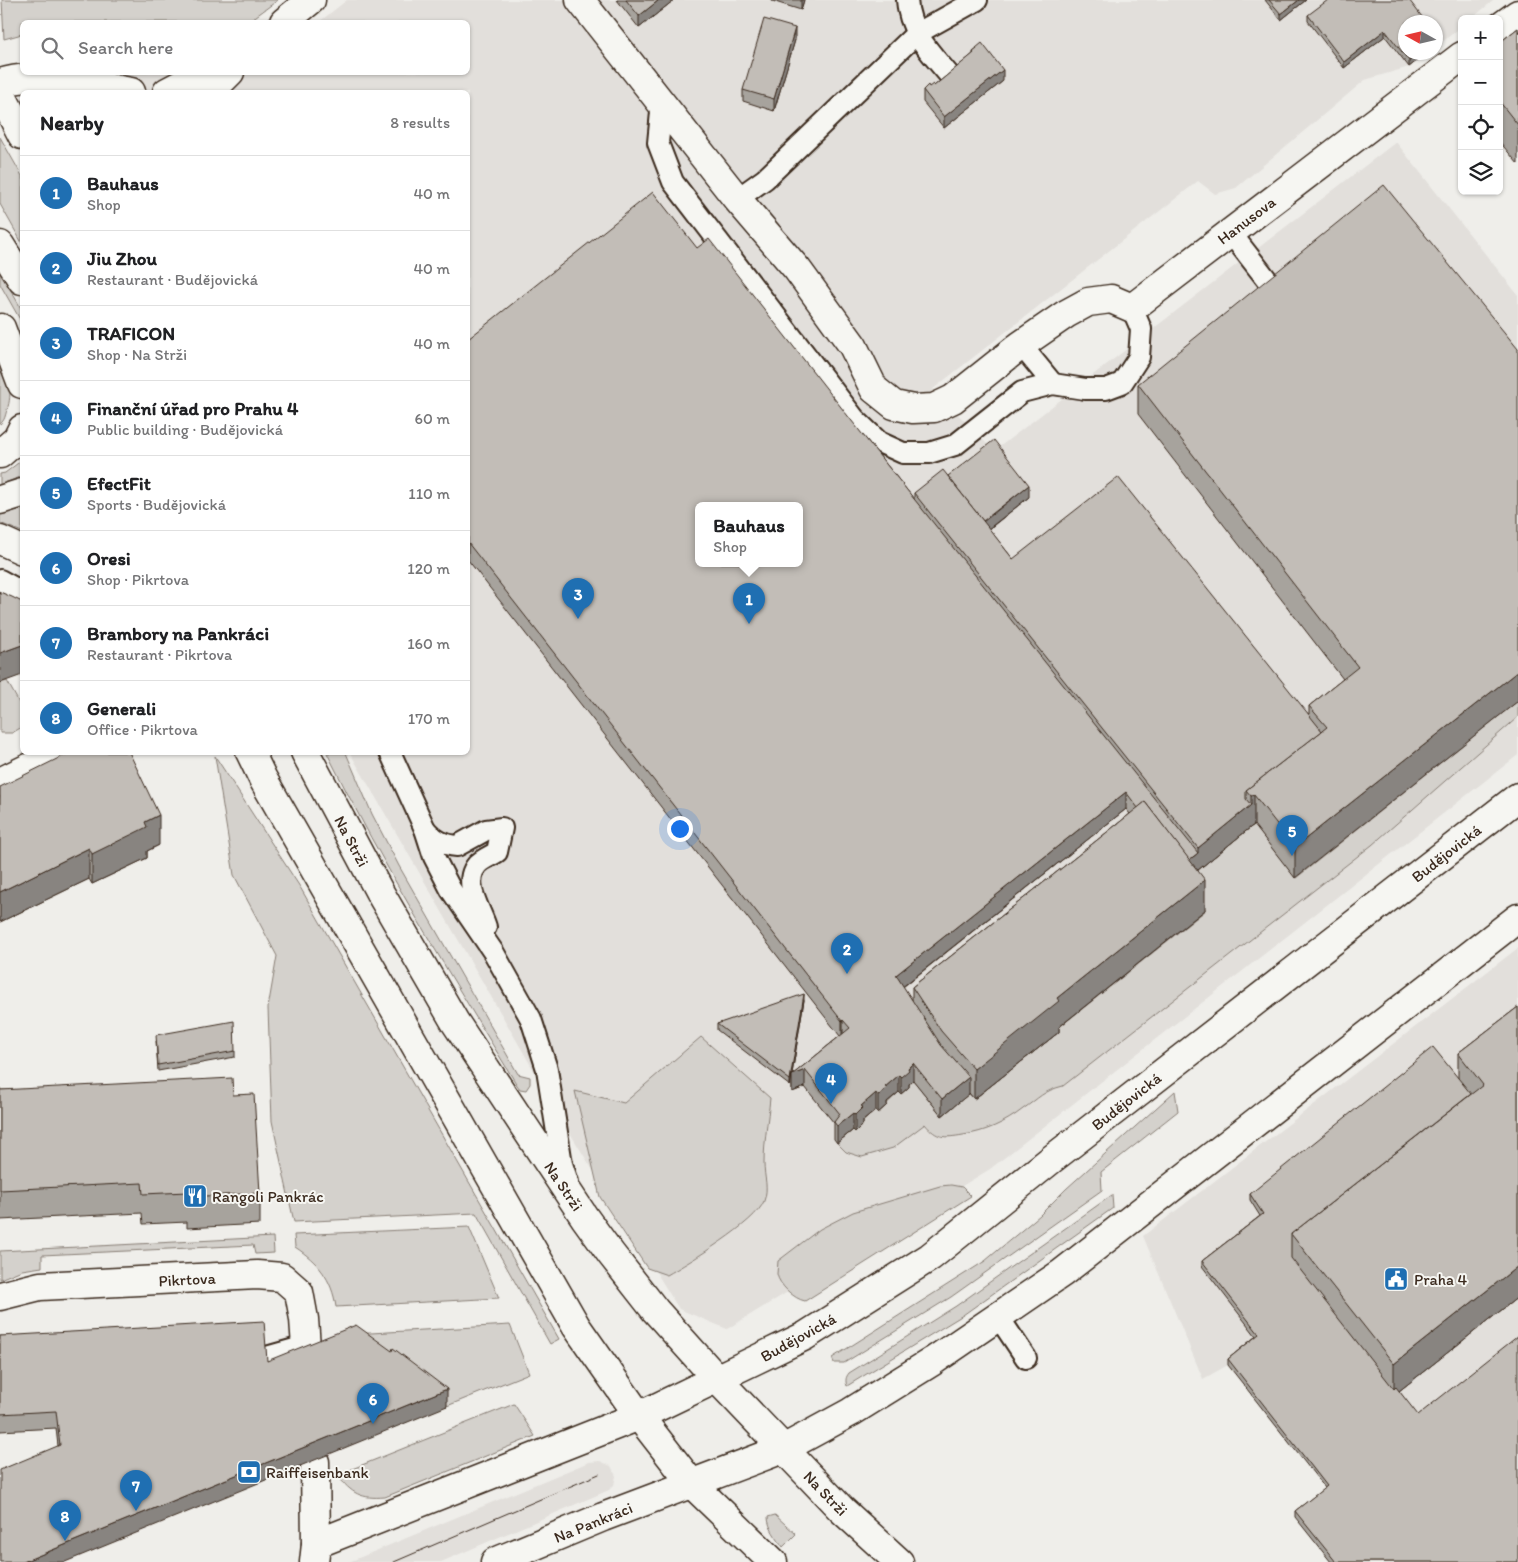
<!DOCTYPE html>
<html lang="en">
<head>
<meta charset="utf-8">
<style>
  :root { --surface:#fff; --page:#f2f2f2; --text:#202124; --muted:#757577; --line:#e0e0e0; --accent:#1f6fb2 }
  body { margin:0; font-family:Itim,sans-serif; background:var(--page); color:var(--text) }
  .controls { position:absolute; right:15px; top:15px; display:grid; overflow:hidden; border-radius:8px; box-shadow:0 1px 4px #0004 }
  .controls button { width:45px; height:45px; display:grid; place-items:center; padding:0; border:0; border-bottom:1px solid var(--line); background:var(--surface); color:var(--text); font:25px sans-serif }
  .compass { position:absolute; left:1398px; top:15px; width:45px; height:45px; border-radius:50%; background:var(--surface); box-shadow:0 1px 4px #0004; rotate:278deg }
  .you { position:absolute; left:679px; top:828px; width:18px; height:18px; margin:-12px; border:4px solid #fff; border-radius:50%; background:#1a73e8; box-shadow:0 0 0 8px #1a73e833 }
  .badge { display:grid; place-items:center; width:32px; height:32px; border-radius:50%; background:var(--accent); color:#fff; font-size:16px; font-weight:700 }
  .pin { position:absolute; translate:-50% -41px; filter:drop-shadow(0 1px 2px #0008) }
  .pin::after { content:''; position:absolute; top:26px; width:18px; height:15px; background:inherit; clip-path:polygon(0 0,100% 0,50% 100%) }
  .popup { position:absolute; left:695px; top:502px; width:108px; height:65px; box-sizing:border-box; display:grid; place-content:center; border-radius:8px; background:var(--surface); filter:drop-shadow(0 1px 4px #0005); font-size:16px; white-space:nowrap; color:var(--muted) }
  .popup b { font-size:19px; color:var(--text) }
  .popup::after { content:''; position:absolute; left:50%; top:100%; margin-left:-10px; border:10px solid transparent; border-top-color:var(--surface) }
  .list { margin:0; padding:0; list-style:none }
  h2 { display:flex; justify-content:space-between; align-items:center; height:65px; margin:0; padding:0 20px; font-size:21px }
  h2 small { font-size:16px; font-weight:400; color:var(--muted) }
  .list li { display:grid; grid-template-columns:32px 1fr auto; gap:15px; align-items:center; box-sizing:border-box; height:75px; padding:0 20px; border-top:1px solid var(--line) }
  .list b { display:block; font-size:19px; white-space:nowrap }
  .list p { margin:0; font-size:16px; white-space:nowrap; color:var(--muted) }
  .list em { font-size:16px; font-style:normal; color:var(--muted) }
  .icon { flex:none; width:28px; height:28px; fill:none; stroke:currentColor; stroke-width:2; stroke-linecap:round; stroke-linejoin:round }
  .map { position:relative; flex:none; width:1518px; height:1562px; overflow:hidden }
  .search { position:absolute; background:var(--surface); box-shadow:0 1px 4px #0004; left:20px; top:20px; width:450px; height:55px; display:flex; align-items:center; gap:12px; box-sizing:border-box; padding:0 18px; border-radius:8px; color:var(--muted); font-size:19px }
  .panel { position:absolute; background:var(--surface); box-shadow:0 1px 4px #0004; left:20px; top:90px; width:450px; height:665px; border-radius:8px }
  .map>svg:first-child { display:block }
  .built { fill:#e2dfdb; fill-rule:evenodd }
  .green { fill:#d4d1cc; stroke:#887e75 }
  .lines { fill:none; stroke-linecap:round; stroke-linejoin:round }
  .lane-casing { stroke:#3b2a1e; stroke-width:24 }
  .street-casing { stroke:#3b2a1e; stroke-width:31 }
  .secondary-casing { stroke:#3b2a1e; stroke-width:31 }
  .lane { stroke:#f6f6f2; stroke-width:20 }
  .street { stroke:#f6f6f2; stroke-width:28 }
  .secondary { stroke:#f6f6f2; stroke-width:28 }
  .tram { stroke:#3b2a1e; stroke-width:1 }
  .wall { fill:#a7a39d; stroke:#3b2a1e; fill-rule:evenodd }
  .shaded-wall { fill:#888480; stroke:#3b2a1e }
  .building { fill:#c2bdb7; stroke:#3b2a1e; fill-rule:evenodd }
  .labels { text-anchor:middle; stroke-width:4; stroke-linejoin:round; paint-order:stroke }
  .street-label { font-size:16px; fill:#3b2a1e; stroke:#f6f6f2 }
  .poi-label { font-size:16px; fill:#3b2a1e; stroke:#f6f6f2; text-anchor:start }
</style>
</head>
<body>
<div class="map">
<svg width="1518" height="1562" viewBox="0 0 1518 1562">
  <rect width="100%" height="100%" fill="#efeeea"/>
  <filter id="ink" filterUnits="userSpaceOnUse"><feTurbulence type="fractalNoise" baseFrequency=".02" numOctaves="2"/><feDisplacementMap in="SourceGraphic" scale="10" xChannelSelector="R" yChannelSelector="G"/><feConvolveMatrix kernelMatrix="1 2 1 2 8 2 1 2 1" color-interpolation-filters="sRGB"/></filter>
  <g filter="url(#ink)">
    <g class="built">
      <path d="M347,0H1494L1471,19H1462V26L1436,47V22H1406V52L1428,53L1409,67L1365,80L1236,188L1215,194L1198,181L933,389L994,451L1396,142L1518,295V755L990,1169L727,1329L679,1309L573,1138L350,753L468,752V92H96L101,73L468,72V22H319ZM699,505H799V563H699Z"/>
      <polygon points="1518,948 1518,1562 1331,1562 1295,1517 1327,1491 1228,1365 1203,1379 1143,1236"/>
      <polygon points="600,1461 611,1466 616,1476 614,1485 609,1490 441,1562 349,1562 589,1462"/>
    </g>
    <g class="green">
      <polygon points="2,0 278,0 248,22 22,22 22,34 4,39"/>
      <polygon points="0,137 22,176 22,243 0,204"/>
      <polygon points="0,271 22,310 22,323 0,284"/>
      <path d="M0,364C9,381 13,392 7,410C5,416 5,420 0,424Z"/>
      <polygon points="22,460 22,476 0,485 0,474 5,473"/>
      <polygon points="22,509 22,532 0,523 0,514"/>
      <polygon points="7,681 22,708 22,727 12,733 0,733 0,683"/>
      <path d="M1518,701V717L1372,845L1063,1086C1043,1091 1039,1098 1023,1109C1005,1123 985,1132 963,1135C945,1138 937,1139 925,1124L893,1148L862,1157L846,1152L837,1143L853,1130L855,1131L863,1125L861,1123L876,1110L878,1112L899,1092L901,1094L913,1080L942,1116L969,1094L974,1099L1059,1032L1057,1029L1205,911L1183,882L1251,827L1254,825L1296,878Z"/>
      <path d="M327,753H346L372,814L399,866L518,1074L530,1077V1084L526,1090L520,1089L517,1085C451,976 383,867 327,753Z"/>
      <polygon points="215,756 300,887 559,1339 550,1344 476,1213 294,1222 272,1121 268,1008 277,956 234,875"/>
      <path d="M701,1037L770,1098C768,1120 764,1142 764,1163C764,1178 769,1187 764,1201C757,1222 688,1263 667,1275L647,1268L600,1197L575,1091L624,1103Z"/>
      <polygon points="1175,1091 1178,1111 1101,1172 1102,1190 951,1297 844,1363 834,1363 832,1358 985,1261 1040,1215 1066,1189"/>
      <path d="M951,1185L962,1187L971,1196L805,1301C794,1299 779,1285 777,1274C777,1270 778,1265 778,1261L820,1229L853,1212L940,1186Z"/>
      <path d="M1112,1195L1113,1208L963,1315L847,1386C845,1380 846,1377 849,1373L956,1306Z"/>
      <path d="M469,1227L499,1298L336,1307C332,1279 318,1262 295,1247L294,1235Z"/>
      <polygon points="273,1237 274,1253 255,1254 253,1245 42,1255 42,1267 22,1270 0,1279 0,1251"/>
      <polygon points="510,1325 529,1373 447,1406 393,1366 336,1335"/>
      <path d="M514,1404L535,1436L385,1497C361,1499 352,1494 337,1475Z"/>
      <path d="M775,1515L796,1534L783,1547C777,1538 768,1528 768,1517Z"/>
    </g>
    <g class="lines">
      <defs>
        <g id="lane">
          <path d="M907,0C909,34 934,56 954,81"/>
          <polyline points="662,102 658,143 673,182 855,419 879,442 903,453 929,453 955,445 1022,392 1053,384 1085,389 1106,389 1122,383 1139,357 1141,329 1132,308"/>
          <polyline points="737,199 765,179 916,34 977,0"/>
          <polyline points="1230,232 1282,299"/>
          <polyline points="1021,345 1053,384"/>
          <polyline points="0,580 22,592"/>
          <polyline points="390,752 425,829 434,857 451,890 494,953 531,1019 547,1069 562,1164 568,1182"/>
          <path d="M425,829C435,840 443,845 457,846L486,830L502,828L497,852C491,856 482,859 477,865C462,883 480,908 486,927"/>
          <polyline points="998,1316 1026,1358"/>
          <polyline points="266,1357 305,1346"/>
        </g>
        <g id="street">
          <polyline points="580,0 737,199 797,269 853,346 874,389 894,405 913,409 934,408 953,399 1021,345 1066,314 1088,302 1111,299 1132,308 1462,56"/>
          <polyline points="284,22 311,0"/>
          <polyline points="1499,28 1518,14"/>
          <polyline points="167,92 205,72"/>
          <polyline points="210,92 230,72"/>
          <polyline points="0,782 61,752"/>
          <polyline points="0,1296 40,1286 257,1275 282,1277 299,1292 304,1319 307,1361"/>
          <polyline points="314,1562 316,1544 315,1462"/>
        </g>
        <g id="secondary">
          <polyline points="79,72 109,88 131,92"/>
          <path d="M0,83C26,75 51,78 73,92"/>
          <polyline points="0,92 22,135"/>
          <polyline points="0,245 22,280"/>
          <polyline points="1,328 22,384"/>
          <polyline points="0,454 17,439 22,429"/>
          <polyline points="0,500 22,493"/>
          <polyline points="0,540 22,550"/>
          <polyline points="250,752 263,779 576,1326 639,1416 692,1484 773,1562"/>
          <polyline points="305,752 379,891 455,1022 585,1218 611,1254 655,1310 717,1379 842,1510 899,1562"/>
          <polyline points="316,1544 639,1416 805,1336 930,1257 1052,1159 1518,797"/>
          <polyline points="495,1562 603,1517 783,1449 851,1412 933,1361 1062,1273 1518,918"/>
        </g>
      </defs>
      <use href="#lane" class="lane-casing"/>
      <use href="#street" class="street-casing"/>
      <use href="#secondary" class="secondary-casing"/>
      <use href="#lane" class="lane"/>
      <use href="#street" class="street"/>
      <use href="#secondary" class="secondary"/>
      <polyline class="tram" points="394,1562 599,1474"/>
    </g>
    <g class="wall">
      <polygon points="617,0 674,0 639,28"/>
      <polygon points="772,0 804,0 801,10 772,1"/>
      <polygon points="1265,0 1306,0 1281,20"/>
      <polygon points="1308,15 1426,22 1406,52 1428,52 1409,67 1385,36 1344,68 1308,21"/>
      <polygon points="1518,28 1518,164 1499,141 1499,43"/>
      <polygon points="795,40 774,111 743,101 743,90"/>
      <polygon points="976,48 1003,81 944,128 923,102 923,90 934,86 973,54 973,52 976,50"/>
      <path d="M697,248L866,439L914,499V493L948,476L1029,497L989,529L1013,559L1309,714V706L1343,679L1138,414V384L1518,349L1295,878L1254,825L1251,827L1198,870L1205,910L1059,1027V1032L974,1099L969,1093L942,1116L913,1080L909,1084V1087L901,1094L899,1092L887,1102V1105L878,1113L876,1110L863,1121V1124L855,1132L853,1130L837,1143L834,1139V1123L805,1087L792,1092V1075L840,1036L468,560V339ZM1126,809L1130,814L912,987V1000L903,987Z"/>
      <polygon points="0,787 159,845 147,851 147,858 92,884 89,879 0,922"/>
      <polygon points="804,1000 790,1086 717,1030 717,1024"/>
      <polygon points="1518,1007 1518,1297 1399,1391 1518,1562 1331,1562 1295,1517 1295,1511 1325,1488 1228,1365 1228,1359 1256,1336 1202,1266 1202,1261 1260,1216 1250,1200 1250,1194 1458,1078 1458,1053"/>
      <polygon points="156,1041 235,1051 235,1057 158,1071"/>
      <polygon points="0,1090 233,1095 260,1193 260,1224 187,1228 187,1222 143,1224 142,1213 0,1220"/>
      <polygon points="0,1336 267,1361 447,1406 58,1446 56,1428 0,1431"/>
    </g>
    <g class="shaded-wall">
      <polygon points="659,0 674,0 639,28 639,16"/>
      <polygon points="801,0 804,0 801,10"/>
      <polygon points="1299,0 1306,0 1281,20 1281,14"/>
      <polygon points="795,28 795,40 774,111 774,99"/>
      <polygon points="1385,30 1385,36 1344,68 1344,62"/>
      <polygon points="1439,39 1439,45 1436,47 1436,41"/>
      <polygon points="1420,52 1428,52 1409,67 1409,61"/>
      <polygon points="1003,70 1003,81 944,128 944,117"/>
      <polygon points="1029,485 1029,497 978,537 978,526"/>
      <polygon points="22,645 22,675 0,683 0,653"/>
      <polygon points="1518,671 1518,701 1295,878 1295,847"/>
      <polygon points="1126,792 1126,809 896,992 896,975"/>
      <polygon points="1254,795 1254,825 1251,827 1198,870 1183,865 1198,853 1198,848 1251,805 1251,796"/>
      <polygon points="159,815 159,845 147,851 147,858 92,884 92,854 145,822"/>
      <polygon points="89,848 89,879 0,922 0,892"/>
      <polygon points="1205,880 1205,910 1059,1027 1059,1032 974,1099 974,1069 1057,998"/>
      <polygon points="804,994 804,1000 790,1086 790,1080"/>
      <polygon points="843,1020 843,1037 842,1038 842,1021"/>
      <polygon points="913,1063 913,1080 909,1084 909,1087 901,1094 901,1077"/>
      <polygon points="805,1070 805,1087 792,1092 792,1075"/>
      <polygon points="899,1075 899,1092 887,1102 887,1105 878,1113 878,1096 885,1087"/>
      <polygon points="969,1077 969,1094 942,1116 942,1099"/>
      <polygon points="876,1093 876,1110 863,1121 863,1124 855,1132 855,1115 861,1106"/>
      <polygon points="853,1113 853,1130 837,1143 837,1126"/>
      <polygon points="1518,1266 1518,1297 1394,1395 1394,1364"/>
      <polygon points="447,1389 447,1406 65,1562 23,1562"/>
    </g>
    <g class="building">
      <polygon points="626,0 659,0 639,16"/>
      <polygon points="1269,0 1299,0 1281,14"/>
      <polygon points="1328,0 1409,0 1426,22 1406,22 1406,52 1420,52 1409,61 1385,30 1344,62 1308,15"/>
      <polygon points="764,19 795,28 774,99 743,90"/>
      <polygon points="1518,28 1518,125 1499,101 1499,43"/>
      <polygon points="1436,35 1439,39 1436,41"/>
      <polygon points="982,43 1003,70 944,117 923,90 928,85 929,87 933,84 934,86 974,53 973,52 977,49 976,48"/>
      <polygon points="1384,185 1518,349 1518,671 1295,847 1254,795 1251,796 1246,790 1327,727 1309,706 1358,667 1138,384"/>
      <path d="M653,192L697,248L709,239L866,439L1198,853L1189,860L1145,802L1138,808L1126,792L896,975L941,1045L969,1077L942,1099L913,1063L908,1068L909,1070L901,1077L899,1075L885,1087L887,1088L878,1096L876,1093L861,1106L863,1107L855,1115L853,1113L837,1126L834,1122L840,1114L805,1070L792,1075L850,1028L843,1020L842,1021L468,543V339ZM699,505H799V563H699Z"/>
      <polygon points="994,440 1029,485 983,521 948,476"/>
      <polygon points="943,470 1013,559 1118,477 1322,731 1246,790 1246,799 1251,805 1198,848 914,493"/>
      <polygon points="0,592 12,597 22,602 22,645 0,653"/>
      <polygon points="71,752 129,752 159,815 145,822 147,827 92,854 89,848 0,892 0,787"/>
      <polygon points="1145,802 1205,880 1057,998 1059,1001 974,1069 941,1031 912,987"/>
      <polygon points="804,994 790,1080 717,1024"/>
      <polygon points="1518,1007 1518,1266 1394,1364 1291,1234 1483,1085 1458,1053"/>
      <polygon points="234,1021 235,1051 158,1065 156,1035"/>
      <polygon points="1433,1047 1471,1094 1291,1234 1291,1258 1394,1389 1396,1387 1418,1415 1518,1336 1518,1562 1336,1562 1295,1511 1327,1486 1228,1359 1259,1334 1202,1261 1263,1214 1250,1194"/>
      <polygon points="232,1078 233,1095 254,1094 260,1193 187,1197 187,1192 143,1194 142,1183 0,1190 0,1090"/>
      <polygon points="264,1321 267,1361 356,1325 392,1351 393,1348 447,1389 23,1562 0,1562 0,1470 60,1445 56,1411 0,1414 0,1336"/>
    </g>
  </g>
  <defs>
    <symbol id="restaurant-square" viewBox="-11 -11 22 22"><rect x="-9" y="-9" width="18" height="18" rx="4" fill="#1f6fb2" stroke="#f6f6f2"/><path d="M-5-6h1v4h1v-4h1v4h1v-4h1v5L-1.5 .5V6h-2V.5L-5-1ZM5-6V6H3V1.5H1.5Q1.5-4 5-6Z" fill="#fff"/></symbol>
    <symbol id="civic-square" viewBox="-11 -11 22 22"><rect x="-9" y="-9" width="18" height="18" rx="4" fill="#1f6fb2" stroke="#f6f6f2"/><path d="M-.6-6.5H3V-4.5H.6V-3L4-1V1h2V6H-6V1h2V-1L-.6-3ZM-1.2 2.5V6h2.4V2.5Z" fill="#fff"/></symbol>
    <symbol id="bank-square" viewBox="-11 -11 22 22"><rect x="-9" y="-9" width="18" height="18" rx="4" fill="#1f6fb2" stroke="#f6f6f2"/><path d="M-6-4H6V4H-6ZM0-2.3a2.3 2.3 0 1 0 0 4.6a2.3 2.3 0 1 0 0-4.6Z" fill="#fff"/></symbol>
  </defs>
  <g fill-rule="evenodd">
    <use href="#restaurant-square" x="181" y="1182" width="28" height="28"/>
    <use href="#civic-square" x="1382" y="1265" width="28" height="28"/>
    <use href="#bank-square" x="235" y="1458" width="28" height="28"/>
  </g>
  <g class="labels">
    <g class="street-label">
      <text transform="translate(1246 220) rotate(-37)" y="6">Hanusova</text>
      <text transform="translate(352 841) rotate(62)" y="6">Na Strži</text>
      <text transform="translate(1446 853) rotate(-38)" y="6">Budějovická</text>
      <text transform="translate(1126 1101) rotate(-38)" y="6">Budějovická</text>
      <text transform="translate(564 1186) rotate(56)" y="6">Na Strži</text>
      <text transform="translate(187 1279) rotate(-3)" y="6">Pikrtova</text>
      <text transform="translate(798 1337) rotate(-29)" y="6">Budějovická</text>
      <text transform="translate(826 1493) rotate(46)" y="6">Na Strži</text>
      <text transform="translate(593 1522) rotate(-22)" y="6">Na Pankráci</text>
    </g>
    <g class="poi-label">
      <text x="212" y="1202">Rangoli Pankrác</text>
      <text x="1414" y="1285">Praha 4</text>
      <text x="266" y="1478">Raiffeisenbank</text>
    </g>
  </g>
</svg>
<div class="controls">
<button>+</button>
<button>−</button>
<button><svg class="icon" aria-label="locate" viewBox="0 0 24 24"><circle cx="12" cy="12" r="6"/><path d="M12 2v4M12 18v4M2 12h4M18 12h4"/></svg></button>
<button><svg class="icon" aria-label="layers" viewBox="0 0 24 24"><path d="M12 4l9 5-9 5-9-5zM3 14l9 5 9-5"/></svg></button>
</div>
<svg class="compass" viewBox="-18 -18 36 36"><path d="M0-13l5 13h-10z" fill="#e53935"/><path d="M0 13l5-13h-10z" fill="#757577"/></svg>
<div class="you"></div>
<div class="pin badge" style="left:749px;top:624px">1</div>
<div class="popup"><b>Bauhaus</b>Shop</div>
<div class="pin badge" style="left:847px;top:974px">2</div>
<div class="pin badge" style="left:578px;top:619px">3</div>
<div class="pin badge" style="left:831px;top:1104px">4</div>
<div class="pin badge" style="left:1292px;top:856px">5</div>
<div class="pin badge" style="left:373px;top:1424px">6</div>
<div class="pin badge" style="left:136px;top:1511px">7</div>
<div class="pin badge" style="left:65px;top:1541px">8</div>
<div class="search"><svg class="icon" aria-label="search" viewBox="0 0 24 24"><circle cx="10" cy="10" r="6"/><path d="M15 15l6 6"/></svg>Search here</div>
<section class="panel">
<h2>Nearby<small>8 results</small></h2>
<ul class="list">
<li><span class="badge">1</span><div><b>Bauhaus</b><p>Shop</p></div><em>40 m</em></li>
<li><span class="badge">2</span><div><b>Jiu Zhou</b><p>Restaurant · Budějovická</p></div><em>40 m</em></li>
<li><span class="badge">3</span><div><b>TRAFICON</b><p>Shop · Na Strži</p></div><em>40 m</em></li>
<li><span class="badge">4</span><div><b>Finanční úřad pro Prahu 4</b><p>Public building · Budějovická</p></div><em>60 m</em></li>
<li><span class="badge">5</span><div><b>EfectFit</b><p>Sports · Budějovická</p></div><em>110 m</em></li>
<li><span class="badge">6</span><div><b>Oresi</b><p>Shop · Pikrtova</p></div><em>120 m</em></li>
<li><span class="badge">7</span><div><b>Brambory na Pankráci</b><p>Restaurant · Pikrtova</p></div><em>160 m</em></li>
<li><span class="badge">8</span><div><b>Generali</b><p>Office · Pikrtova</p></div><em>170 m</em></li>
</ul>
</section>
</div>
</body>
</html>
